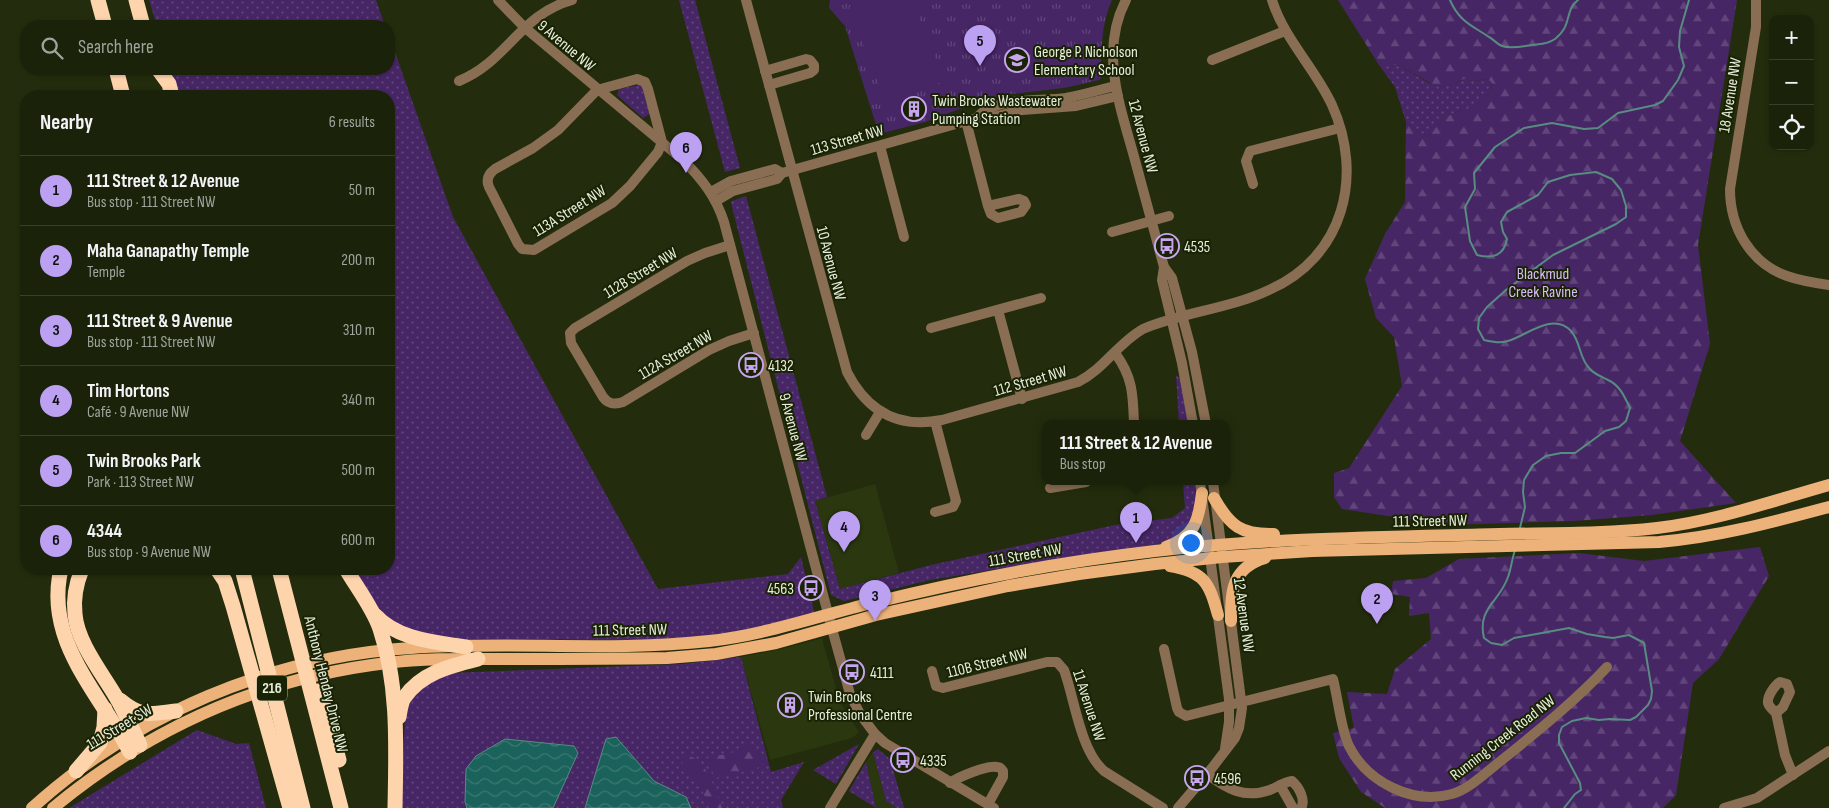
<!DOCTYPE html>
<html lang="en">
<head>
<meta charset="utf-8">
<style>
  :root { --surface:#1a220a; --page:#232a13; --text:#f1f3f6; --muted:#9fa49c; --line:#383f2b; --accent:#bca0f2 }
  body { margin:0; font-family:"Sofia Sans Condensed",sans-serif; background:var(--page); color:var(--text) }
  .controls { position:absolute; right:15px; top:15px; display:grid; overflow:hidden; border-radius:10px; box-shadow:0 1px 4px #0004 }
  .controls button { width:45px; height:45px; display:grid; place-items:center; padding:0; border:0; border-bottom:1px solid var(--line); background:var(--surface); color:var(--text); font:25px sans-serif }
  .you { position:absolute; left:1190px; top:542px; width:18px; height:18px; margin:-12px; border:4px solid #fff; border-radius:50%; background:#1a73e8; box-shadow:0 0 0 8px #1a73e833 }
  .badge { display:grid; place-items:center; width:32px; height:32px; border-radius:50%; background:var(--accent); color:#111; font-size:16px; font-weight:700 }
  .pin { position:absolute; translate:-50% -41px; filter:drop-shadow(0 1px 2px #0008) }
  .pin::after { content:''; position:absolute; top:26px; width:18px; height:15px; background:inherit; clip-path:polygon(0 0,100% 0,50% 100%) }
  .popup { position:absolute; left:1042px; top:420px; width:188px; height:65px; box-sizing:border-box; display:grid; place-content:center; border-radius:10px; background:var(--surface); filter:drop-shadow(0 1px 4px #0005); font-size:16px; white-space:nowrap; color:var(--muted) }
  .popup b { font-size:19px; color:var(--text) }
  .popup::after { content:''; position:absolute; left:50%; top:100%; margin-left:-10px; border:10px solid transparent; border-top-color:var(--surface) }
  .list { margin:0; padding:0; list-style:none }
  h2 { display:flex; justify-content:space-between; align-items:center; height:65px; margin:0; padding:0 20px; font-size:21px }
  h2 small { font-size:16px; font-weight:400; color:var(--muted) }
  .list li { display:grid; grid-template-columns:32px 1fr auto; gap:15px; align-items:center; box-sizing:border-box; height:70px; padding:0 20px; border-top:1px solid var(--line) }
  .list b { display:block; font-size:19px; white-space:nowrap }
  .list p { margin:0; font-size:16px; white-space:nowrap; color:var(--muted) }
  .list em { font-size:16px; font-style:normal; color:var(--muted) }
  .icon { flex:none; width:28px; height:28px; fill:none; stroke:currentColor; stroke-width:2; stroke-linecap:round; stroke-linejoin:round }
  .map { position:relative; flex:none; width:1829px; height:808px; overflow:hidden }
  .search { position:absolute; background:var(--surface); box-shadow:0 1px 4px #0004; left:20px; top:20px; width:375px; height:55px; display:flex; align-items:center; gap:12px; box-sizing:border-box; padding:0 18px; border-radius:20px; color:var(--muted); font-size:19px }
  .panel { position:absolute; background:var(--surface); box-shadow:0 1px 4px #0004; left:20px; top:90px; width:375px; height:485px; border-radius:20px }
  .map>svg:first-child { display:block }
  .built { fill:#2a370f }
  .grass { fill:url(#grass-dots) }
  .forest { fill:url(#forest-firs) }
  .park { fill:url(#park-tufts) }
  .pitch { fill:#472666 }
  .water { fill:url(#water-waves); stroke:#578c81 }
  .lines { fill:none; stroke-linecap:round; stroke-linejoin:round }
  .stream { stroke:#578c81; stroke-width:2 }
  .minor { stroke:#8a6e53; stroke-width:10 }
  .major { stroke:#ecb279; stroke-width:12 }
  .highway { stroke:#fed4ac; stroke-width:15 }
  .labels { text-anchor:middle; stroke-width:4; stroke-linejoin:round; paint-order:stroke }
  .shield { fill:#192304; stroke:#a8b19a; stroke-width:1 }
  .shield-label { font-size:15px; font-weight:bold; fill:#e6eedb }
  .street-label { font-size:16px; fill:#e6eedb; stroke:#192304 }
  .poi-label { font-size:16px; fill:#e6eedb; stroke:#192304; text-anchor:start }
  .park-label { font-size:16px; fill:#d9bdfa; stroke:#192304 }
</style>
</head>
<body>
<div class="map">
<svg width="1829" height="808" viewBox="0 0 1829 808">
  <defs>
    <pattern id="grass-dots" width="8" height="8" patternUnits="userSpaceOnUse" patternTransform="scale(1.25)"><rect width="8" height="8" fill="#472666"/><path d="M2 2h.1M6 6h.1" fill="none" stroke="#62467b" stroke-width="1.8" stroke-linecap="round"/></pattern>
    <pattern id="forest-firs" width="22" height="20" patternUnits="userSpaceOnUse" patternTransform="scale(1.25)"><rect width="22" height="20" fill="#472666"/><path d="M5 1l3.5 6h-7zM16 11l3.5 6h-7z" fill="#62467b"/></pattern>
    <pattern id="park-tufts" width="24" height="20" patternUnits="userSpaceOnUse" patternTransform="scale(1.25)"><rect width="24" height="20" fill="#472666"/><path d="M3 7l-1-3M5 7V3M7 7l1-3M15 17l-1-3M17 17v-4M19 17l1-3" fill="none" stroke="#62467b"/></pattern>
    <pattern id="water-waves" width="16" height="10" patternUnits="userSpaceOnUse" patternTransform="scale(1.25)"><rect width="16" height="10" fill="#1a625b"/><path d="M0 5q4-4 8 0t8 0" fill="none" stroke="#3b7972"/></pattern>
  </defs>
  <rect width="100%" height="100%" fill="#232d0d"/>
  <g class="built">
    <polygon points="875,484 899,573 840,589 815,501"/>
    <polygon points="823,638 823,642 839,699 847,715 859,732 852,738 770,760 741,657 782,649"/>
    <polygon points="873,752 886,801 897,808 876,808 866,762"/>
  </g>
  <g class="grass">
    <polygon points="149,0 376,0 385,26 157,26"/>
    <polygon points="679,0 695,0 740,168 725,172"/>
    <polygon points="389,35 453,217 658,589 788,574 801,557 815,615 728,633 667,641 531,639 467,642 410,633 384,616 352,569 389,569 389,96 177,96 170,69 389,69"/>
    <path d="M1379,65H1398L1429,83L1448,86L1465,79L1472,81L1488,79L1493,84C1484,112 1467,104 1447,117C1440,122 1434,131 1427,137L1406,122L1395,87Z"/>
    <polygon points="644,84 650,114 643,118 617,95 619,89"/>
    <polygon points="746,196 827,497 815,501 840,589 931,565 1115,525 1172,518 1185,508 1183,482 1196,482 1195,517 1173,540 1152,546 1073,557 930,580 844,601 831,595 731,203 732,201"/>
    <polygon points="1176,375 1182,381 1188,424 1179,424"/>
    <path d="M741,657L771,772L804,762L781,800L783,808H401L405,714C417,685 423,686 449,673L682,664Z"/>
    <polygon points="197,730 236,744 249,743 266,808 69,808"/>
    <polygon points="859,744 836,784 813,770"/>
    <polygon points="878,749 890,759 904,808 897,808 886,801 873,752"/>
    <polygon points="866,762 876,808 849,791"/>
  </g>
  <g class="forest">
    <path d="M1338,0H1737L1698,245L1710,344L1680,441L1736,503L1652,515L1574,521L1447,525L1342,509L1334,497V473L1349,468L1402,386L1394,337L1376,318L1365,279L1385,234L1405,202L1406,122L1427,137C1434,131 1440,122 1447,117C1467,104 1484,111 1493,84L1488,79L1472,81L1464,79L1448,86L1438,87L1398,65H1379Z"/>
    <polygon points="1760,547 1769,576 1719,659 1693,683 1676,795 1663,808 1385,808 1361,792 1339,758 1333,733 1354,728 1347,692 1387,694 1395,669 1431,639 1429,613 1409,616 1410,597 1391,594 1393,581 1426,578 1459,559 1579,553 1644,561"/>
    <polygon points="749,743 765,756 766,762 757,768 715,778 707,758 735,752 743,745"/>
    <path d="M687,755C708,761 715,790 722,808H710L696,777L686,772L682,762Z"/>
  </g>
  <path class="park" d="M830,0H1112C1101,24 1101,52 1101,78L1099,80L1064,88L1002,95L970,105L925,122L879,134L845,26L829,8Z"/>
  <polygon class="pitch" points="866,0 912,0 944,81 886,103 849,7"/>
  <g class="water">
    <polygon points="616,737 654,781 686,797 691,808 585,808 606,739"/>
    <polygon points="505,739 574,746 578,753 553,808 467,808 465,802 466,769 476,756"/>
  </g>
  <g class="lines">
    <g class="stream">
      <path d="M1450,0C1459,21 1471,25 1489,37C1493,39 1497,44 1502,46C1511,49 1524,46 1533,45C1541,44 1548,44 1555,39C1573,25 1564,11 1578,0"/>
      <path d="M1520,528L1525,507L1523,492L1524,480L1533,465L1546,456L1561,453H1575L1597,437L1605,431L1619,427L1626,421L1630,408C1625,398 1621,387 1610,381C1603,377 1595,375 1590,369C1579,359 1581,342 1571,331C1554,312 1528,334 1511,340C1502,344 1493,342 1484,340L1478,329L1479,318L1487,307L1506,290L1553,255L1616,224L1626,217V206L1621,190L1612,179L1596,172L1570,175L1548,182L1538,195L1507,212L1501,222L1503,232L1507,239C1504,256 1492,259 1477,255L1470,241L1465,207L1475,189L1474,173L1495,147L1524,128L1552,123L1584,129L1598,128L1618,113L1655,105L1663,101L1678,80L1684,66L1679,47L1680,31L1689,0"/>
      <path d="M1515,550C1512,559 1511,569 1508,577C1499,603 1477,608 1484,638L1491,643L1502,645L1514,638L1569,628L1587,634L1605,637L1613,638L1629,635L1644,643L1652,691L1651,699L1648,705L1636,717L1630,720L1610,719L1599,720L1586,718L1572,721L1562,727L1559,735V743L1580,783L1581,790L1575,794L1564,808"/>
    </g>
    <g class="minor">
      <path d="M498,0L524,27L683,160C702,179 716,197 724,222L834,636L850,694L860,714L875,734L885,743L994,808"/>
      <path d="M746,0L847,372C867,411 898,429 942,420L1078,382C1104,369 1118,343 1143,329C1183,312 1229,309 1269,290C1344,257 1364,176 1332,105C1315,68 1284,39 1272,0"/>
      <path d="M1126,0C1098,53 1122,111 1136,164C1145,198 1155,233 1164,267L1172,278L1192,352L1206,424"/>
      <path d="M1756,0V27L1730,189C1730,227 1750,263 1787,276C1801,281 1815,283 1829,285"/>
      <polyline points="1212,60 1285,31"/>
      <polyline points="765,71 806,59 810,60 814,65 814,70 810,73 769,85"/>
      <path d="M637,79L645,82L648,89L662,142L658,152L630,186L612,203L534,250L522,249L518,244L489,187C486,180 488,174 495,169L533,148L558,130L597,90Z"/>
      <path d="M459,81C508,61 519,15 572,0"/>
      <path d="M977,118C994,96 1040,102 1066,98C1082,95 1099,90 1115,86"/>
      <polyline points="966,121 988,206 991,214 998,218 1021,212 1026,205 1024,201 1019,199 988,206"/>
      <polyline points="880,146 904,237"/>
      <polyline points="1253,184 1246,161 1250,151 1340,128"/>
      <polyline points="711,192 731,181 775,169 782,173"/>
      <polyline points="716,201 733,191 777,179 782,173 977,118 985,119 1022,110 1076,106 1118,96"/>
      <polyline points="1112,232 1169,216"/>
      <path d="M730,245L705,253L687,261L575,328L570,333L571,343L603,397C608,404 614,405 623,402L709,350L729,341L754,333"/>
      <polyline points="1164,267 1162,280 1182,363 1193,424"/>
      <polyline points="998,310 1022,399"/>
      <polyline points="931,328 1041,298"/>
      <path d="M1115,353C1133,377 1133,395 1134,424"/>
      <polyline points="866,435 880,412"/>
      <polyline points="1200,482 1229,699 1229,722 1225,749"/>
      <polyline points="1050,488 1086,482"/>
      <polyline points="935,512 953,507 956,501 935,421"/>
      <path d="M1164,649L1177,708L1179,712L1186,716L1333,679C1338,698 1341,730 1349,746C1367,782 1412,805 1452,794C1471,788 1486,772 1502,760C1539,730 1575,701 1607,667"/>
      <path d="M932,671L936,686L943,688L1047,662H1057L1064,670C1075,700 1080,750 1104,771L1163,808"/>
      <path d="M1780,682L1787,684L1790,692L1783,707L1776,713C1773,710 1769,707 1768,703C1767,696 1775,685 1780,682Z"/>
      <polyline points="1776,713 1785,755 1793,775"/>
      <path d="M1207,774C1227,789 1244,799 1270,790C1277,787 1284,782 1292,781C1299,787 1306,800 1301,808"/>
      <path d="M950,783C958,777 987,765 997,767C1001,767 1001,769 1003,771V777L988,804"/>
      <polyline points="1280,785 1293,808"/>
      <polyline points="830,808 875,734"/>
      <polyline points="1178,808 1212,768 1235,738 1239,728 1242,708 1213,482"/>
      <polyline points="1724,808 1757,798 1829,751"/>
    </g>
    <g class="major">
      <path d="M1214,498C1230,526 1241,535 1274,534"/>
      <path d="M1166,547C1195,537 1199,519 1202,493"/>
      <path d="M1170,566C1205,572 1209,583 1218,615"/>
      <path d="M1231,621C1231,590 1232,568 1265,558"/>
      <path d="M32,808C136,714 271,657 411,648C510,641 610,652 709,641C764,635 818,616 872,603C965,580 1060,562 1155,551C1270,538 1384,537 1499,534C1552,533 1605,534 1657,528C1716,521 1772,501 1829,485"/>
      <path d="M53,808C151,727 261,678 387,663C427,658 468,659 508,659C561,659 614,659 667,658L716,654L776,643L876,615L1008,586L1079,574L1155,564L1222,557L1312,551L1659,542C1718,537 1773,522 1829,507"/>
    </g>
    <g class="highway">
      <polyline points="98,0 105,26"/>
      <polyline points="136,0 143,26"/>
      <polyline points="116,69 123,96"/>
      <polyline points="158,69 169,84 172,96"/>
      <path d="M61,569C44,641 99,692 130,752"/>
      <path d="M82,569C76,584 73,598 75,614C77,642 102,673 116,697C125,712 132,729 140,745"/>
      <polyline points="217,569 225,581 233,606 290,808"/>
      <polyline points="242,569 303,808"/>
      <polyline points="279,569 341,808"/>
      <path d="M346,569C357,588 373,608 380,629C399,686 396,748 395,808"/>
      <path d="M375,615C398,640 435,642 466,647"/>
      <polyline points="318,691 327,713 339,760"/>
      <path d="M120,700C142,718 149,714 176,711"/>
      <path d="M399,717C400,711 401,703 404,698C421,673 450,666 478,659"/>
      <polyline points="76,771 100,743 104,727 105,709"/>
    </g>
  </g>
  <defs>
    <symbol id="school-ring" viewBox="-11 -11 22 22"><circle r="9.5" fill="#192304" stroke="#c7a6ef" stroke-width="1.5"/><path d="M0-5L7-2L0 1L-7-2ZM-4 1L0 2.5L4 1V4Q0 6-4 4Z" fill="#c7a6ef"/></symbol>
    <symbol id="building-ring" viewBox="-11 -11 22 22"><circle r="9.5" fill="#192304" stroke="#c7a6ef" stroke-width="1.5"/><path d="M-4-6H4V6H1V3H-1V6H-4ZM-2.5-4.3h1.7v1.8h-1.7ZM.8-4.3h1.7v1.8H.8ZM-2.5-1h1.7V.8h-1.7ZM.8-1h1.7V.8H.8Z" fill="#c7a6ef"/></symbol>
    <symbol id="bus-ring" viewBox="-11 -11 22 22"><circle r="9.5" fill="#192304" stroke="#c7a6ef" stroke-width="1.5"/><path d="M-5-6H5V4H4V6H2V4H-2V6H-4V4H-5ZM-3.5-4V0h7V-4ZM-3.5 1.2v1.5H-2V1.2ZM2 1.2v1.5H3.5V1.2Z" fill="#c7a6ef"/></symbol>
  </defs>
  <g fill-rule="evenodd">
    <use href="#school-ring" x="1003" y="46" width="28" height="28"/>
    <use href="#building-ring" x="900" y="95" width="28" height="28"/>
    <use href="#bus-ring" x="1153" y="232" width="28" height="28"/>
    <use href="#bus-ring" x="737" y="351" width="28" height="28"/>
    <use href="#bus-ring" x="797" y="574" width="28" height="28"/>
    <use href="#bus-ring" x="838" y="658" width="28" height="28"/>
    <use href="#building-ring" x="776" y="691" width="28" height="28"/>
    <use href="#bus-ring" x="889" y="746" width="28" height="28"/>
    <use href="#bus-ring" x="1183" y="764" width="28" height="28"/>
  </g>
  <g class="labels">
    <rect class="shield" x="257" y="675.5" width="30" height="25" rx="4"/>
    <g class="shield-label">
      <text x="272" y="693">216</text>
    </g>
    <g class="street-label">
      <text transform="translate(567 45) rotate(40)" y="6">9 Avenue NW</text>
      <text transform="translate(1729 95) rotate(-81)" y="6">18 Avenue NW</text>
      <text transform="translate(1144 136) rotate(75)" y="6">12 Avenue NW</text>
      <text transform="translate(847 139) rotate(-16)" y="6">113 Street NW</text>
      <text transform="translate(569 210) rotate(-32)" y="6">113A Street NW</text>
      <text transform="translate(832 263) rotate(75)" y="6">10 Avenue NW</text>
      <text transform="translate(640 272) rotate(-31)" y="6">112B Street NW</text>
      <text transform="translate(675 354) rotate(-30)" y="6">112A Street NW</text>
      <text transform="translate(1030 380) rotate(-16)" y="6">112 Street NW</text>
      <text transform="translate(794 427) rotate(75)" y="6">9 Avenue NW</text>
      <text transform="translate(1430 520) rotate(-1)" y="6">111 Street NW</text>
      <text transform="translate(1025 554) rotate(-10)" y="6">111 Street NW</text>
      <text transform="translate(1245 615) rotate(82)" y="6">12 Avenue NW</text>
      <text transform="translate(630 629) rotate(-1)" y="6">111 Street NW</text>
      <text transform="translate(987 662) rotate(-14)" y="6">110B Street NW</text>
      <text transform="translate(327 684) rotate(76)" y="6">Anthony Henday Drive NW</text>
      <text transform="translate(1090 705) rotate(72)" y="6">11 Avenue NW</text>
      <text transform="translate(119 726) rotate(-31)" y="6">111 Street SW</text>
      <text transform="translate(1502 737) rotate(-38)" y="6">Running Creek Road NW</text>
    </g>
    <g class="poi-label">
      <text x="1034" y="57">George P. Nicholson<tspan x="1034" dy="18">Elementary School</tspan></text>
      <text x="932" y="106">Twin Brooks Wastewater<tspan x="932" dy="18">Pumping Station</tspan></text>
      <text x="1184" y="252">4535</text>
      <text x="768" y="371">4132</text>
      <text x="794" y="594" text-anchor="end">4563</text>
      <text x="870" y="678">4111</text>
      <text x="808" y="702">Twin Brooks<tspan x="808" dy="18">Professional Centre</tspan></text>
      <text x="920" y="766">4335</text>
      <text x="1214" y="784">4596</text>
    </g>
    <g class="park-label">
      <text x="1543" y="279">Blackmud<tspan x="1543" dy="18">Creek Ravine</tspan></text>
    </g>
  </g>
</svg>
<div class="controls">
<button>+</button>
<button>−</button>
<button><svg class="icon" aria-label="locate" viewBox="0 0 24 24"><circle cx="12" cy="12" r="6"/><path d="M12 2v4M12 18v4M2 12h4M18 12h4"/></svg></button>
</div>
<div class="you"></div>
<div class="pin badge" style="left:1136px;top:543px">1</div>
<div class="popup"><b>111 Street &amp; 12 Avenue</b>Bus stop</div>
<div class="pin badge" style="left:1377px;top:624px">2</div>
<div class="pin badge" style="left:875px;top:621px">3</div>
<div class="pin badge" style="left:844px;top:552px">4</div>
<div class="pin badge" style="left:980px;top:66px">5</div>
<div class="pin badge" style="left:686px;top:173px">6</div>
<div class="search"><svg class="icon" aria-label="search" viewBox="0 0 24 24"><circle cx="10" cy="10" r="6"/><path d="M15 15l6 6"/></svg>Search here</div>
<section class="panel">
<h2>Nearby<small>6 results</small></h2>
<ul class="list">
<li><span class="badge">1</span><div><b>111 Street &amp; 12 Avenue</b><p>Bus stop · 111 Street NW</p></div><em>50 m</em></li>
<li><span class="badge">2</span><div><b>Maha Ganapathy Temple</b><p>Temple</p></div><em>200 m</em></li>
<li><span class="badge">3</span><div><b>111 Street &amp; 9 Avenue</b><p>Bus stop · 111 Street NW</p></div><em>310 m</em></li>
<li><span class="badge">4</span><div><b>Tim Hortons</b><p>Café · 9 Avenue NW</p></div><em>340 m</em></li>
<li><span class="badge">5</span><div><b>Twin Brooks Park</b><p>Park · 113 Street NW</p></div><em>500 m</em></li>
<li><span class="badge">6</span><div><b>4344</b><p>Bus stop · 9 Avenue NW</p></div><em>600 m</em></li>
</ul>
</section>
</div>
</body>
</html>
